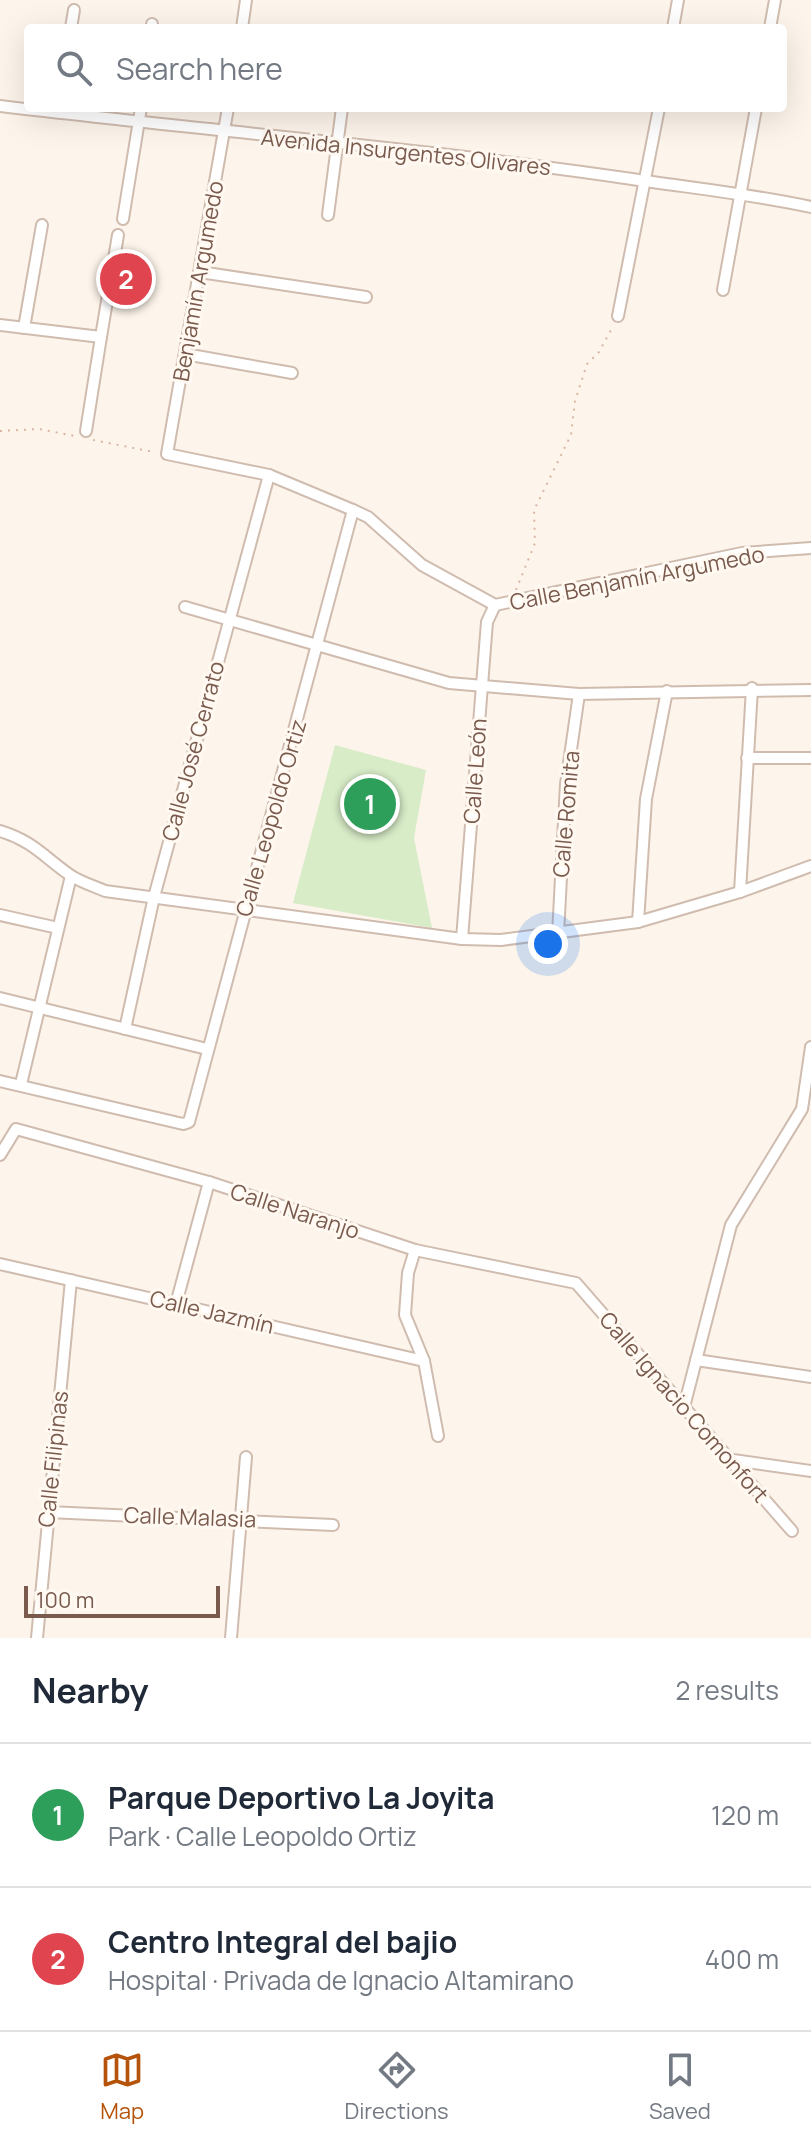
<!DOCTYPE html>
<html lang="en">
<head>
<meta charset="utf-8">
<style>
  :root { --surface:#fff; --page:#f2f2f3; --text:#1f2937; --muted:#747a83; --line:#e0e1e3; --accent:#b45309 }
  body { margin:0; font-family:Manrope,sans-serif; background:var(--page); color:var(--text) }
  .scale { position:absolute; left:24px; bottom:20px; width:196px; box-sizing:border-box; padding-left:8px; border:4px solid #795a4d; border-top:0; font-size:22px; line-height:28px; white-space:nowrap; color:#795a4d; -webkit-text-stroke:6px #fff9f2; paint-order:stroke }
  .you { position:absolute; left:548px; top:944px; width:28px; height:28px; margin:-20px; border:6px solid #fff; border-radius:50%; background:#1a73e8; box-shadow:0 0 0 12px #1a73e833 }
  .badge { display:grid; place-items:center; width:52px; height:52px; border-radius:50%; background:var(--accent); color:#fff; font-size:26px; font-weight:700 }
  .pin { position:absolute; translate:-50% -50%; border:4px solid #fff; box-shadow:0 2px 8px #0006 }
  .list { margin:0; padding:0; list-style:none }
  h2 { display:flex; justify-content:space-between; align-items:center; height:104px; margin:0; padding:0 32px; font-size:34px }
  h2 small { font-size:26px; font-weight:400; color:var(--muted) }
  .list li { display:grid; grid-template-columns:52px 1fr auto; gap:24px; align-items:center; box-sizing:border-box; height:144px; padding:0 32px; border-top:2px solid var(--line) }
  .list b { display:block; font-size:30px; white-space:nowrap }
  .list p { margin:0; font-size:26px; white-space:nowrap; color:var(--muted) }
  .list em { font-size:26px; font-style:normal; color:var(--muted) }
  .icon { flex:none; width:44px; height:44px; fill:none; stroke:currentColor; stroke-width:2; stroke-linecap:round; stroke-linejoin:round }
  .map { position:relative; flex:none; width:811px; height:1638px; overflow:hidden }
  .search { position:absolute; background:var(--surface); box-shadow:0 8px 32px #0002; left:24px; right:24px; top:24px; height:88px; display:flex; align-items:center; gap:20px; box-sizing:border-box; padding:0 28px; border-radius:8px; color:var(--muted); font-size:30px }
  .sheet { height:392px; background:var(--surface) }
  nav { display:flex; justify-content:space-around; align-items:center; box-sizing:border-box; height:112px; border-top:2px solid var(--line); background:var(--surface); font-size:22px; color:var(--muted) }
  nav a { display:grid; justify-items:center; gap:4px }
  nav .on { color:var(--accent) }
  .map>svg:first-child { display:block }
  .green { fill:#d8ecc8 }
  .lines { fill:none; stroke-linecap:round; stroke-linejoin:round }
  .minor-casing { stroke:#d0bcaf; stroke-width:14 }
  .path { stroke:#d9b6a4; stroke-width:2; stroke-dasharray:2 6; stroke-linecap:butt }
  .minor { stroke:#fff; stroke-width:10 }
  .labels { text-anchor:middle; stroke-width:6; stroke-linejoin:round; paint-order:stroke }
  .street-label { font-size:22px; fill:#795a4d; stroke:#fff9f2 }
</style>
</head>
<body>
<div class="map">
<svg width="811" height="1638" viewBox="0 0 811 1638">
  <rect width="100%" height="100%" fill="#fdf5eb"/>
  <polygon class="green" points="335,745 426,770 414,838 432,928 293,903"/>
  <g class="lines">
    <defs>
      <g id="minor">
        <polyline points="71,28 74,10"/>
        <polyline points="152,28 152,24"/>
        <polyline points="242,28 246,0"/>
        <polyline points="673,28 678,0"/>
        <polyline points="770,28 775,0"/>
        <path d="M0,106C210,131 422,148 632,179C692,188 751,194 811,207"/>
        <polyline points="228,108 167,454 269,475 353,510 368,517 422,565 495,605 742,553 811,548"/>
        <polyline points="328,215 342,108"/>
        <polyline points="123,219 141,108"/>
        <polyline points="200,272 366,297"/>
        <polyline points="723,290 756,108"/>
        <polyline points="618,316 659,108"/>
        <polyline points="0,325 101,337 118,235"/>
        <polyline points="24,328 42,225"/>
        <polyline points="185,354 292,373"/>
        <polyline points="86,431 101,337"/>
        <polyline points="185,607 449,683 579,694 811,690"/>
        <polyline points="747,758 811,758"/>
        <path d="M0,831C33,841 44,857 70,875C80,882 94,886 105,891L462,939L501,940L638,922L740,892L811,866"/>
        <polyline points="740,892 752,688"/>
        <polyline points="0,915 58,928"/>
        <polyline points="638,922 646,799 667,691"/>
        <polyline points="558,934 566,784 579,694"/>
        <polyline points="462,939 487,622 495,605"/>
        <polyline points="0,998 207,1049"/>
        <polyline points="125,1029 154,897 269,475"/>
        <polyline points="0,1081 183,1124 189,1122 353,510"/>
        <polyline points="21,1084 71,876"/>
        <polyline points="0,1155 16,1129 209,1182 415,1250 576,1283 792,1531"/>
        <polyline points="415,1250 408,1273 405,1315 424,1361 438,1436"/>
        <polyline points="0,1264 424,1361"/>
        <polyline points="176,1304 209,1182"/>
        <polyline points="696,1360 811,1377"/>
        <polyline points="684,1407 731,1225 802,1109 811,1047"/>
        <polyline points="733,1460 811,1471"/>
        <polyline points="48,1512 333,1525"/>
        <polyline points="37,1638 71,1280"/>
        <polyline points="231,1638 246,1457"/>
      </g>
    </defs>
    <use href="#minor" class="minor-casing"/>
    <g class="path">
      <polyline points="0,431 39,429 75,436"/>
      <polyline points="93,440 154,452"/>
      <polyline points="516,590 535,543 534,510 571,435 575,401 587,364 599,352 612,328"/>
    </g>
    <use href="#minor" class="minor"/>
  </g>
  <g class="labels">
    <g class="street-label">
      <text transform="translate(406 152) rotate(6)" y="8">Avenida Insurgentes Olivares</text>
      <text transform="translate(198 281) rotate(-80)" y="8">Benjamín Argumedo</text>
      <text transform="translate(637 578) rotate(-11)" y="8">Calle Benjamín Argumedo</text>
      <text transform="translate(193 751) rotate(-75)" y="8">Calle José Cerrato</text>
      <text transform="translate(475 771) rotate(-86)" y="8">Calle León</text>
      <text transform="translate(566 814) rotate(-85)" y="8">Calle Romita</text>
      <text transform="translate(271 818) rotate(-74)" y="8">Calle Leopoldo Ortiz</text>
      <text transform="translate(295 1211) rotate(18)" y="8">Calle Naranjo</text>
      <text transform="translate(212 1312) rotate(13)" y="8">Calle Jazmín</text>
      <text transform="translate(684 1407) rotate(49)" y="8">Calle Ignacio Comonfort</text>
      <text transform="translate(53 1459) rotate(-84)" y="8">Calle Filipinas</text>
      <text transform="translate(190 1517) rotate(2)" y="8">Calle Malasia</text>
    </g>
  </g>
</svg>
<div class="scale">100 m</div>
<div class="you"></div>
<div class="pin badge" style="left:370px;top:804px;background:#2e9e5b">1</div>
<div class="pin badge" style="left:126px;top:279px;background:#e0444e">2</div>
<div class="search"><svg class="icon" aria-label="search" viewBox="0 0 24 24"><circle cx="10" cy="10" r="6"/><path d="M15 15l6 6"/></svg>Search here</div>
</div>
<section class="sheet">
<h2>Nearby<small>2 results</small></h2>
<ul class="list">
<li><span class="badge" style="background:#2e9e5b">1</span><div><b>Parque Deportivo La Joyita</b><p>Park · Calle Leopoldo Ortiz</p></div><em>120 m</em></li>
<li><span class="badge" style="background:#e0444e">2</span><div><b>Centro Integral del bajio</b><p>Hospital · Privada de Ignacio Altamirano</p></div><em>400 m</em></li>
</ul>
</section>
<nav>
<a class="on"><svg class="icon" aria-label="map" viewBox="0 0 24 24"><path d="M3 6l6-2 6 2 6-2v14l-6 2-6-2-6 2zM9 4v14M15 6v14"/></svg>Map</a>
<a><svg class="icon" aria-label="directions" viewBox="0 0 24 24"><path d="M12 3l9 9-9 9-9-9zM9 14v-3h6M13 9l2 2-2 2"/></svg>Directions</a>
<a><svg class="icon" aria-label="saved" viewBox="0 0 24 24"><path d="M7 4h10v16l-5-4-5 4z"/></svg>Saved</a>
</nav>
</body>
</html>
